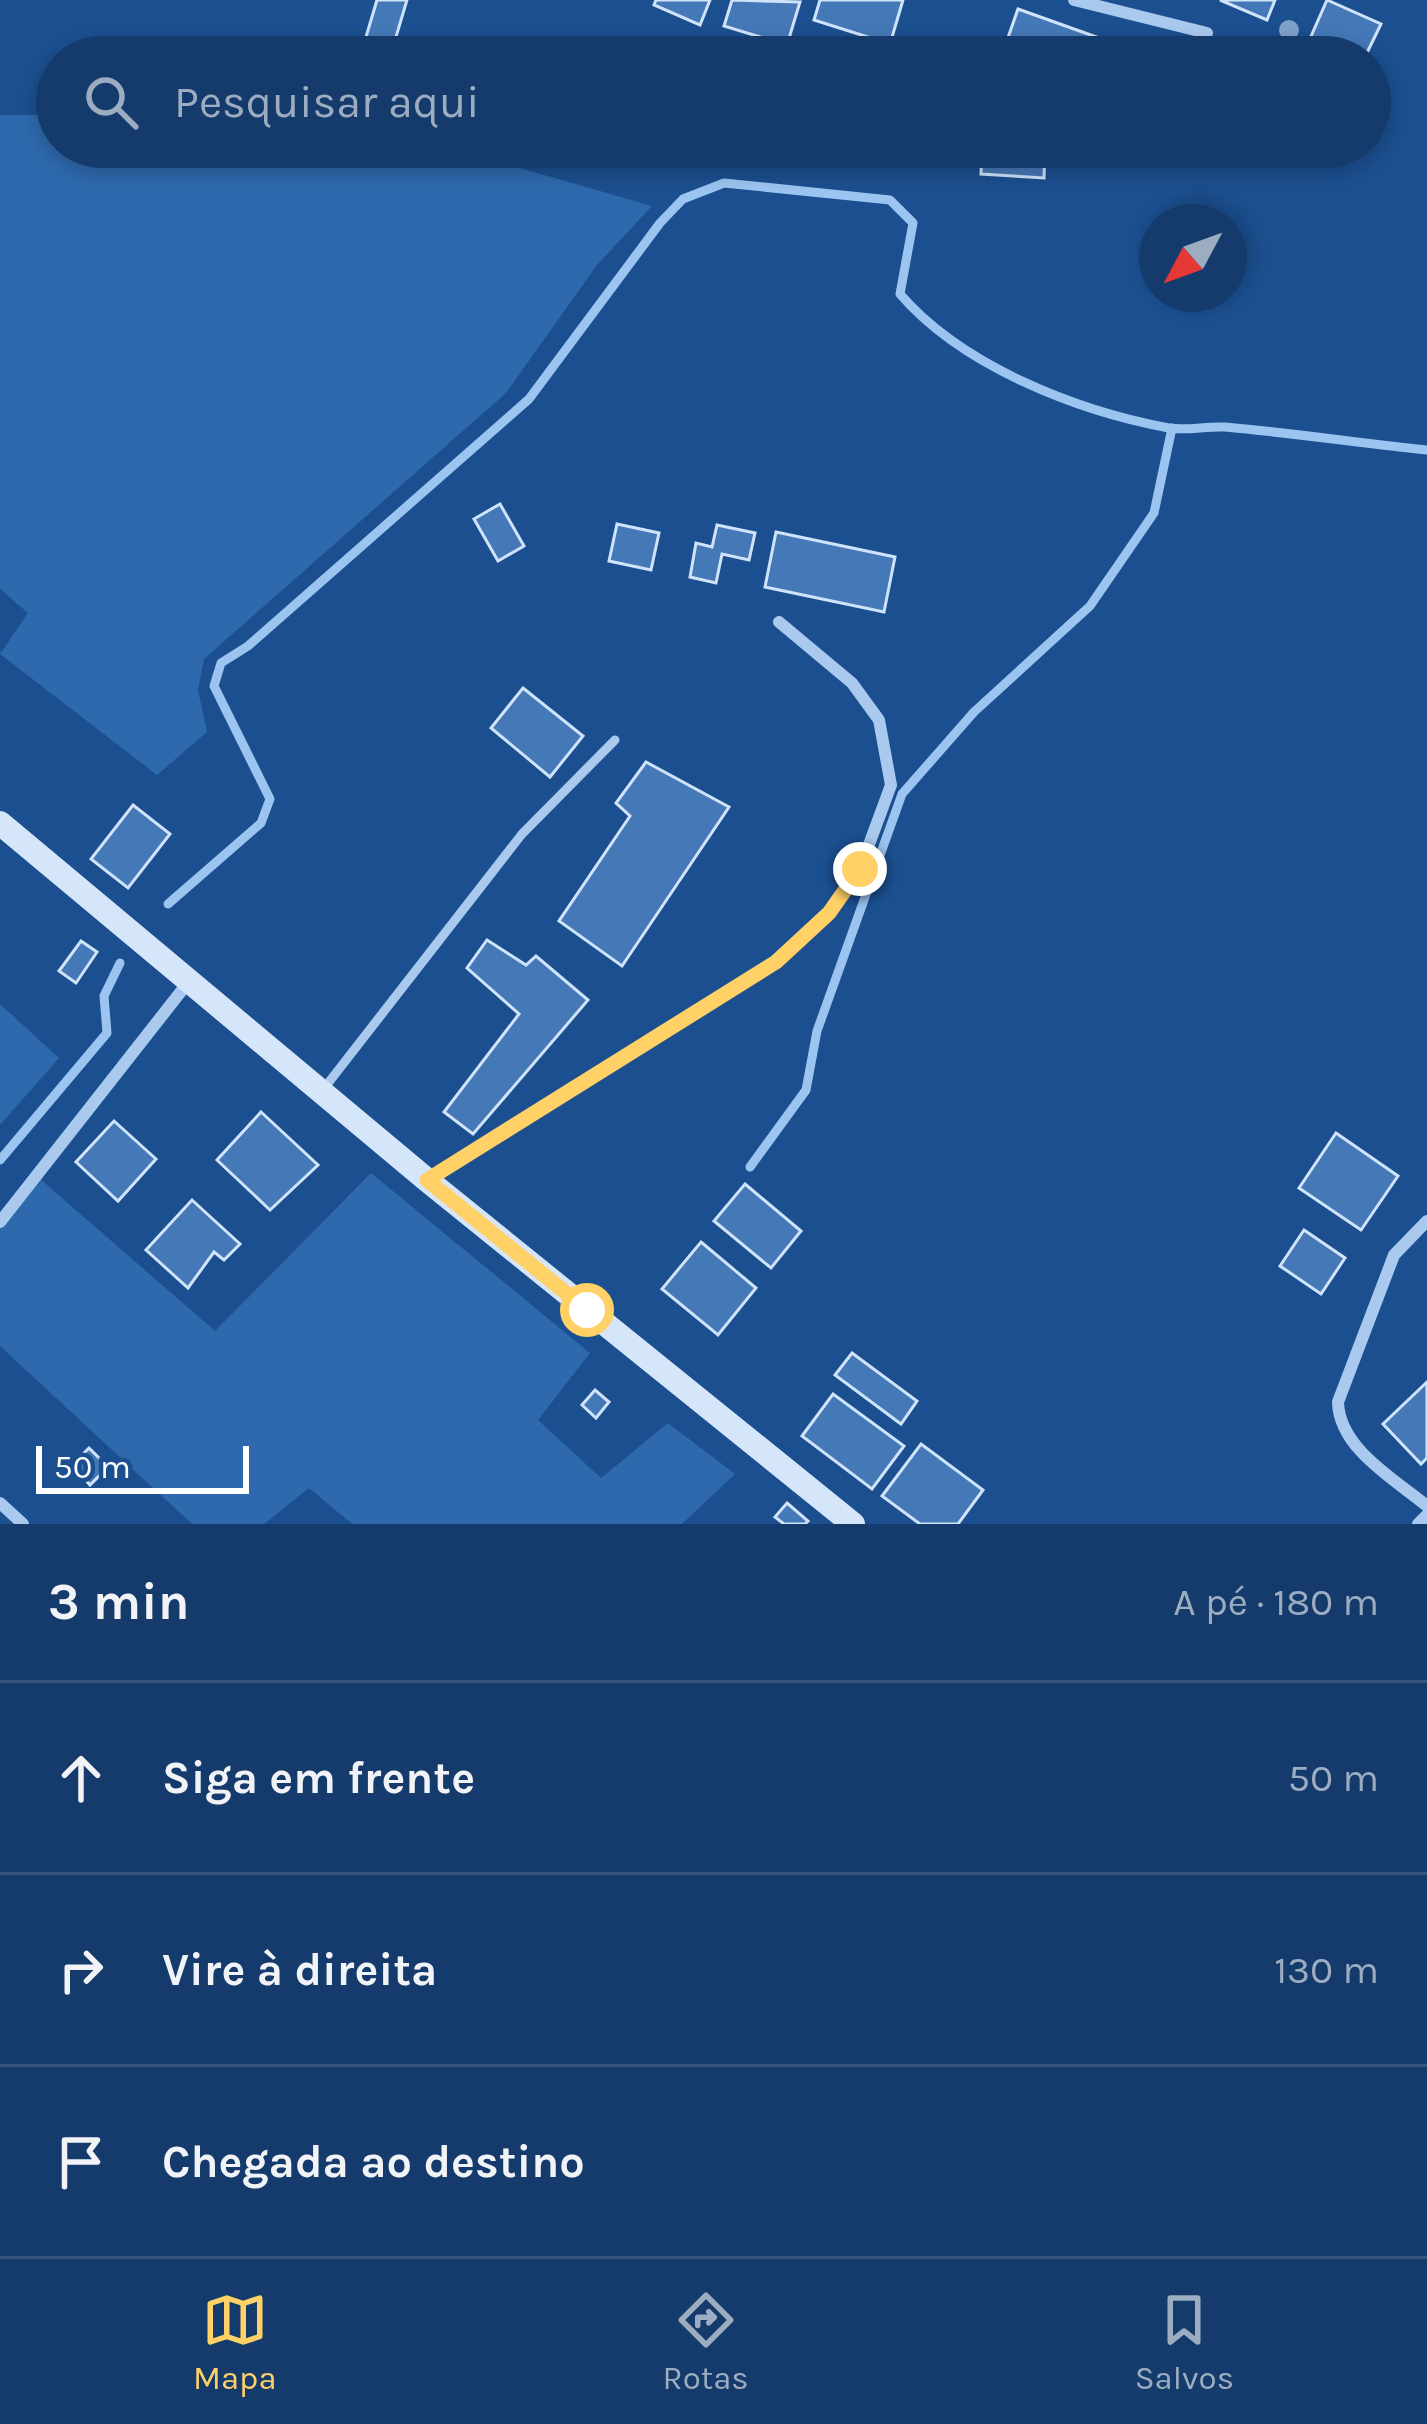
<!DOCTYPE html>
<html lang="pt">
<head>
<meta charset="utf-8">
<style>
  :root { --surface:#143b6b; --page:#214673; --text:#f1f3f6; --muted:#9dadc1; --line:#33557e; --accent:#ffd166 }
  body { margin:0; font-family:Karla,sans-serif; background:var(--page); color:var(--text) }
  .compass { position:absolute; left:1139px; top:204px; width:108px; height:108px; border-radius:50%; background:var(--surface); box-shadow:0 6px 18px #0003; rotate:229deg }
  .scale { position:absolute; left:36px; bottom:30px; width:213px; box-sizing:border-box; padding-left:12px; border:6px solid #fff; border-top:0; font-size:33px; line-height:42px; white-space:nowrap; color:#fff; -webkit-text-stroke:9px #1b4f8f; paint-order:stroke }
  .stop { position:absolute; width:36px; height:36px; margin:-27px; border:9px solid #ffd166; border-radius:50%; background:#fff }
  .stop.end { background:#ffd166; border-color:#fff; box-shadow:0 3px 12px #0008 }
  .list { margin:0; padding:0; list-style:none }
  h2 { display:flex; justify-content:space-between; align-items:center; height:156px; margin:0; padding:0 48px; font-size:51px }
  h2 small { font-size:39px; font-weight:400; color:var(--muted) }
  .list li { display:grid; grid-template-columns:78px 1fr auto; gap:36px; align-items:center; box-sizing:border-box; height:192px; padding:0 48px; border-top:3px solid var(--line) }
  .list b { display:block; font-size:45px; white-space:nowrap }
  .list em { font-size:39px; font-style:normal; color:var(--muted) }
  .icon { flex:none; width:66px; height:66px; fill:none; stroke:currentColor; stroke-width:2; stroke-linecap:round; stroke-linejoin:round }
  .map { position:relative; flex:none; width:1427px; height:1524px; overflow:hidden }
  .search { position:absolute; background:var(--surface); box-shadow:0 6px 18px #0003; left:36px; right:36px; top:36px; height:132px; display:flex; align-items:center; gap:30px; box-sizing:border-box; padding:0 42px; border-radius:66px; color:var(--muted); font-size:45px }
  .sheet { height:732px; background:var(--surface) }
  nav { display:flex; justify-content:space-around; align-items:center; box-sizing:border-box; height:168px; border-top:3px solid var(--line); background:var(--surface); font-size:33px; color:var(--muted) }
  nav a { display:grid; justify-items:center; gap:6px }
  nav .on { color:var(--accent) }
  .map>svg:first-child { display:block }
  .green { fill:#2e69ad }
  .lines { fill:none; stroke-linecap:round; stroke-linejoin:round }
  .stream { stroke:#9cc4f0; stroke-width:9 }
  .building { fill:#4478b7; stroke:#cfe3fa; stroke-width:3 }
  .lane { stroke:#a9c9ee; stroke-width:9 }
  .street { stroke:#a9c9ee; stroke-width:12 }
  .secondary { stroke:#d6e6fa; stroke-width:24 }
  .tree { fill:#7ea0ca }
  .route { stroke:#ffd166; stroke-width:15 }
</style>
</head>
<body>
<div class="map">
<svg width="1427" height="1524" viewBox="0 0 1427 1524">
  <rect width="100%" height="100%" fill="#1b4f8f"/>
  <g class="green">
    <polygon points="0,115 57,115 57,147 447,147 652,206 597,265 506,393 204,659 198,690 207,732 157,775 0,654 28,613 0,589"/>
    <polygon points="0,1004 59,1058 0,1125"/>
    <polygon points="371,1173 590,1353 538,1420 601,1478 668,1423 735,1474 682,1524 352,1524 309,1488 264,1524 192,1524 0,1346 0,1227 39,1178 215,1331"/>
  </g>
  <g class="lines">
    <g class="stream">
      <path d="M168,904L261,823L270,799L214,686L221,663L248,646L529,399L660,223L683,199L724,183L890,200L913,223L900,294C962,366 1077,411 1169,428C1187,431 1206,426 1225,427C1292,433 1360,443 1427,450"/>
      <polyline points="0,1160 107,1033 104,996 120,963"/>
      <polyline points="750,1167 806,1090 817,1031 902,794 974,712 1090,606 1154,513 1172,428"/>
    </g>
  </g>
  <g class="building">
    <polygon points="377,0 407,0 390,57 360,57"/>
    <polygon points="656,0 710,0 700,25 654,5"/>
    <polygon points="732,0 800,2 787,45 724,26"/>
    <polygon points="820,0 903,0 890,44 814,20"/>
    <polygon points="1220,0 1275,0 1267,20"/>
    <polygon points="1327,0 1381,24 1365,57 1345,57 1309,41"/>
    <polygon points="1018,9 1102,39 1095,57 1037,57 1005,46"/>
    <polygon points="685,147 746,147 743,159"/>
    <polygon points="875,147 962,147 961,162 874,156"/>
    <polygon points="982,147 1045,147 1044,178 981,174"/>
    <polygon points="1267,147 1311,147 1304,164"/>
    <polygon points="500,504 524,546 498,561 474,519"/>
    <polygon points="617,524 659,533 651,570 609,561"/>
    <polygon points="717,525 755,533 749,560 722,554 716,583 690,577 696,543 712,547"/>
    <polygon points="776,532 895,557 884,612 765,587"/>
    <polygon points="523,688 583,736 550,777 491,728"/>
    <polygon points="646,762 729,807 622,966 559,921 630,816 616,803"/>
    <polygon points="133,805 170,834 128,888 91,859"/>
    <polygon points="487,940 526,965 536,956 588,1000 473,1134 444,1112 519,1014 467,968"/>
    <polygon points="81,941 97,952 76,983 59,971"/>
    <polygon points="261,1112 318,1165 270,1210 217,1160"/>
    <polygon points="114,1121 156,1159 118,1201 76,1162"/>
    <polygon points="1336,1133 1398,1176 1361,1230 1299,1188"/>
    <polygon points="745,1184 801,1231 771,1268 714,1221"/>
    <polygon points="192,1200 240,1244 224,1260 214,1252 188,1288 146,1250"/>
    <polygon points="1304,1230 1345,1258 1321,1294 1280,1266"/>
    <polygon points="701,1242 756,1288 718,1335 662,1289"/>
    <polygon points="852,1353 917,1401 901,1424 835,1375"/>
    <polygon points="1427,1382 1427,1458 1421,1464 1383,1424"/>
    <polygon points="595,1390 609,1402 596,1418 582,1405"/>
    <polygon points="833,1394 904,1446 872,1489 802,1436"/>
    <polygon points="921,1444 983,1490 958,1524 920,1524 882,1496"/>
    <polygon points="89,1448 108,1467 90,1485 72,1465"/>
    <polygon points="787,1503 808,1521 805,1524 784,1524 775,1517"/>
  </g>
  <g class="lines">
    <polyline class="lane" points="322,1091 522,834 615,740"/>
    <g class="street">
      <polyline points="1074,0 1207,33"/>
      <polyline points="428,1180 775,962 829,913 860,869 891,785 879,720 852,683 779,622"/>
      <path d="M1427,1221L1394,1255L1338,1402C1339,1448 1394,1479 1427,1506"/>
      <polyline points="0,1222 190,980"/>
      <polyline points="0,1503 23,1524"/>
      <polyline points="1418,1524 1427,1515"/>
    </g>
    <polyline class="secondary" points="0,823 427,1180 853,1524"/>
  </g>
  <circle class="tree" cx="1289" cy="30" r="10"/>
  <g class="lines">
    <polyline class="route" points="587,1310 427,1180 776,962 829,913 860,869"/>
  </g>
</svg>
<svg class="compass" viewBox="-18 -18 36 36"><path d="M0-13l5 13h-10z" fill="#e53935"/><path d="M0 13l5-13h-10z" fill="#9dadc1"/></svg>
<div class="scale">50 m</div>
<div class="stop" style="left:587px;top:1310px"></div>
<div class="stop end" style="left:860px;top:869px"></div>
<div class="search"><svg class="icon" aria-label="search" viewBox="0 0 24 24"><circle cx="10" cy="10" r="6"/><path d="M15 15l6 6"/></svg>Pesquisar aqui</div>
</div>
<section class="sheet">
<h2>3 min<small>A pé · 180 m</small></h2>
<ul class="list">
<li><svg class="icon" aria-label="ahead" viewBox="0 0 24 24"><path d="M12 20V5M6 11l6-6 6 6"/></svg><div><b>Siga em frente</b></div><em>50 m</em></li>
<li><svg class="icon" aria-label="right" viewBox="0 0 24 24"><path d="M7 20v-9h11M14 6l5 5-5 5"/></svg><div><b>Vire à direita</b></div><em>130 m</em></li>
<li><svg class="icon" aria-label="arrive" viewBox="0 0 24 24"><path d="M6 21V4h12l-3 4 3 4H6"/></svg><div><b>Chegada ao destino</b></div></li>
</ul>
</section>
<nav>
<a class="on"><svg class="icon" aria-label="map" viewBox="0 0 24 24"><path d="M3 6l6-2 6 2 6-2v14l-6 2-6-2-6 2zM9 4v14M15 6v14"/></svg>Mapa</a>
<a><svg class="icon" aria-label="directions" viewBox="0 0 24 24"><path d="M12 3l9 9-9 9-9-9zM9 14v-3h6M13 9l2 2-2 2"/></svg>Rotas</a>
<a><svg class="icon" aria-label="saved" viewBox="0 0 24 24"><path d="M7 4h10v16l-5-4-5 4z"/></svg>Salvos</a>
</nav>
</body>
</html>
